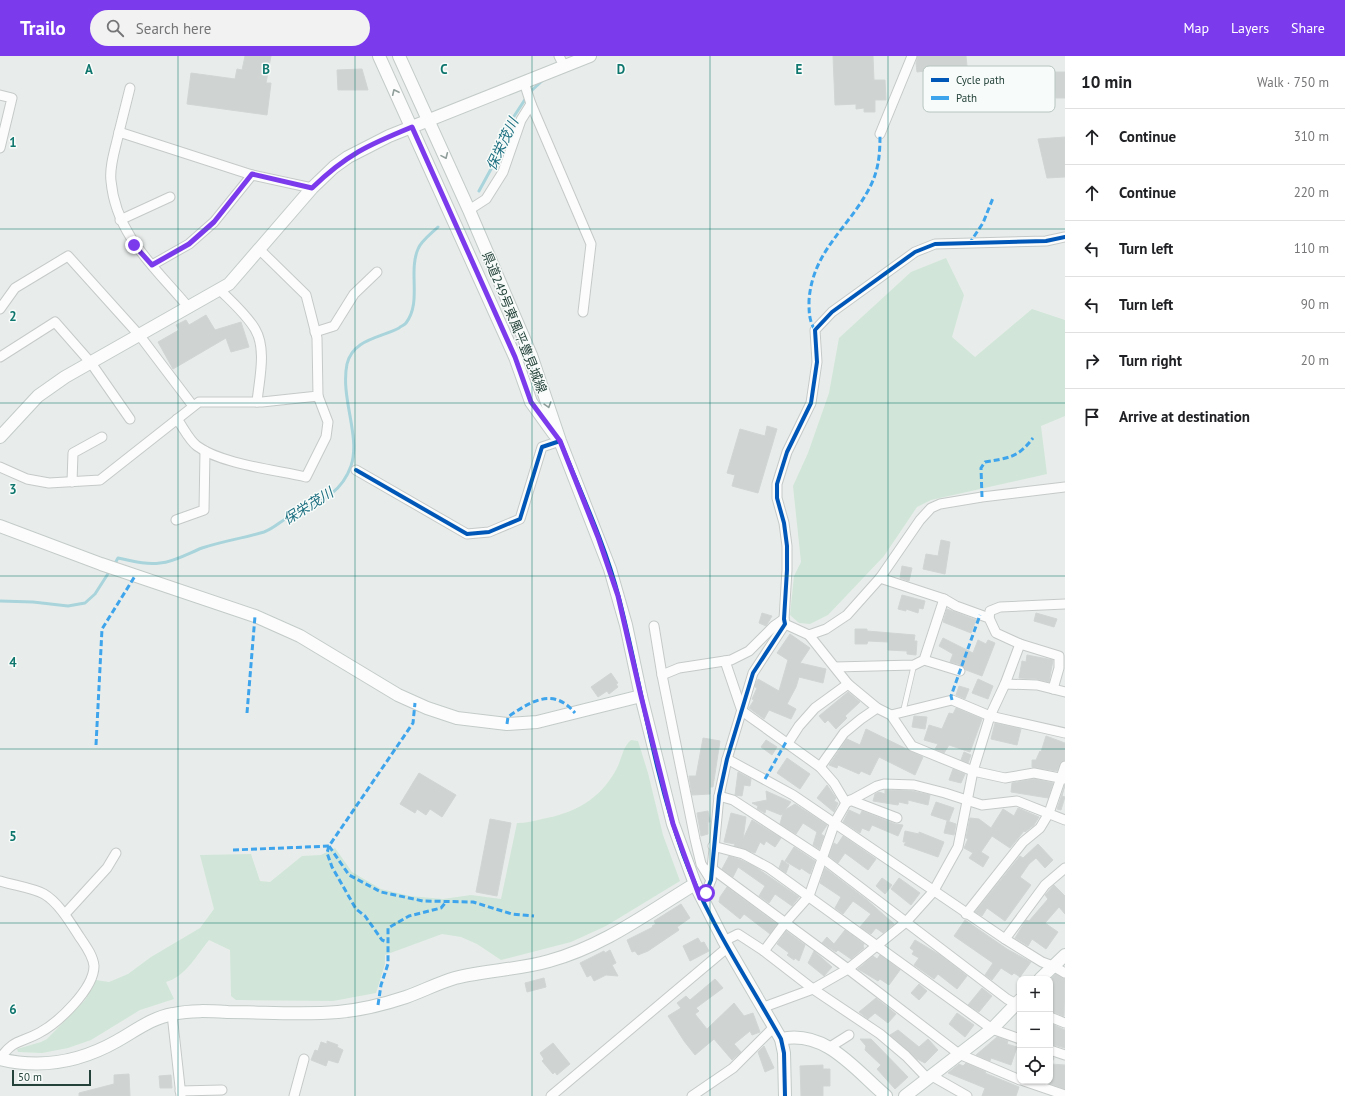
<!DOCTYPE html>
<html lang="en">
<head>
<meta charset="utf-8">
<style>
  :root { --surface:#fff; --page:#f2f2f2; --text:#202124; --muted:#757577; --line:#e0e0e0; --accent:#7c3aed }
  body { margin:0; font-family:"PT Sans","Noto Sans JP",sans-serif; background:var(--page); color:var(--text) }
  .controls { position:absolute; right:12px; bottom:12px; display:grid; overflow:hidden; border-radius:8px; box-shadow:0 1px 3px #0004 }
  .controls button { width:36px; height:36px; display:grid; place-items:center; padding:0; border:0; border-bottom:1px solid var(--line); background:var(--surface); color:var(--text); font:20px sans-serif }
  .scale { position:absolute; left:12px; bottom:10px; width:79px; box-sizing:border-box; padding-left:4px; border:2px solid #24423a; border-top:0; font-size:11px; line-height:14px; white-space:nowrap; color:#24423a; -webkit-text-stroke:3px #f7fbf9; paint-order:stroke }
  .stop { position:absolute; width:12px; height:12px; margin:-9px; border:3px solid #7c3aed; border-radius:50%; background:#fff }
  .stop.end { background:#7c3aed; border-color:#fff; box-shadow:0 1px 4px #0008 }
  .list { margin:0; padding:0; list-style:none }
  h2 { display:flex; justify-content:space-between; align-items:center; height:52px; margin:0; padding:0 16px; font-size:17px }
  h2 small { font-size:13px; font-weight:400; color:var(--muted) }
  .list li { display:grid; grid-template-columns:26px 1fr auto; gap:12px; align-items:center; box-sizing:border-box; height:56px; padding:0 16px; border-top:1px solid var(--line) }
  .list b { display:block; font-size:15px; white-space:nowrap }
  .list em { font-size:13px; font-style:normal; color:var(--muted) }
  .icon { flex:none; width:22px; height:22px; fill:none; stroke:currentColor; stroke-width:2; stroke-linecap:round; stroke-linejoin:round }
  .map { position:relative; flex:none; width:1065px; height:1040px; overflow:hidden }
  header { display:flex; align-items:center; gap:24px; box-sizing:border-box; height:56px; padding:0 20px; background:var(--accent); color:#fff }
  header strong { font-size:19px }
  nav { display:flex; gap:22px; margin-inline-start:auto; font-size:14px }
  .search { width:280px; height:36px; background:var(--page); display:flex; align-items:center; gap:10px; box-sizing:border-box; padding:0 14px; border-radius:22px; color:var(--muted); font-size:15px }
  main { display:flex }
  aside { flex:1; background:var(--surface) }
  .map>svg:first-child { display:block }
  .green { fill:#d1e6d8 }
  .lines { fill:none; stroke-linecap:round; stroke-linejoin:round }
  .stream { stroke:#a9d4db; stroke-width:3 }
  .building { fill:#cfd4d2; stroke:#d1d6d4 }
  .lane-casing { stroke:#c5cac8; stroke-width:6 }
  .street-casing { stroke:#c5cac8; stroke-width:11 }
  .secondary-casing { stroke:#c3cbc8; stroke-width:14 }
  .lane { stroke:#fcfcfc; stroke-width:4.5 }
  .street { stroke:#fcfcfc; stroke-width:9 }
  .secondary { stroke:#fcfcfc; stroke-width:12 }
  .quiet { stroke:#3ea4ec; stroke-width:3; stroke-dasharray:6 3; stroke-linecap:butt }
  .cycleway-casing { stroke:#f7fbf9; stroke-width:6 }
  .cycleway { stroke:#0057b8; stroke-width:4 }
  .oneway { stroke:#909f9b }
  .route { stroke:#7c3aed; stroke-width:5 }
  .grid { fill:none; stroke:#0f766e; stroke-width:1; stroke-opacity:0.55 }
  .labels { text-anchor:middle; stroke-width:3; stroke-linejoin:round; paint-order:stroke }
  .street-label { font-size:13px; fill:#24423a; stroke:#f7fbf9 }
  .water-label { font-size:14px; font-style:italic; fill:#1c6f80; stroke:#f7fbf9 }
  .key { fill:#f7fbf9; stroke:#b8c4c0; stroke-width:1 }
  .key-label { font-size:11px; fill:#24423a }
  .grid-label { font-size:13px; text-anchor:middle; font-weight:bold; fill:#0f766e; stroke:#f7fbf9; stroke-width:3; stroke-linejoin:round; paint-order:stroke }
</style>
</head>
<body>
<header>
<strong>Trailo</strong>
<div class="search"><svg class="icon" aria-label="search" viewBox="0 0 24 24"><circle cx="10" cy="10" r="6"/><path d="M15 15l6 6"/></svg>Search here</div>
<nav><a>Map</a><a>Layers</a><a>Share</a></nav>
</header>
<main>
<div class="map">
<svg width="1065" height="1040" viewBox="0 0 1065 1040">
  <rect width="100%" height="100%" fill="#e8edeb"/>
  <g class="green">
    <polygon points="946,202 964,239 952,281 975,301 1032,253 1065,264 1065,360 1041,370 1047,418 931,444 917,451 884,500 828,559 810,568 799,567 790,559 794,520 801,506 793,430 808,397 829,337 839,282 911,216"/>
    <path d="M631,684L638,685L648,717L663,779L680,825L606,870L571,886L501,904L477,888L461,881L442,878L385,899V908L376,937L333,945L236,944L231,940L230,894L209,884C196,900 186,920 166,926L174,943L140,954L91,984L68,992L42,997L18,996L17,993L41,986L47,983L85,944L96,924L109,926L128,918L151,901L200,872L214,853L200,799L251,798L260,825L270,826L302,800L321,799L335,792L352,816L381,833L410,840L443,843L471,839L501,843L517,767C526,767 534,765 542,763C575,757 599,744 616,714C622,703 622,692 631,684Z"/>
  </g>
  <g class="lines">
    <g class="stream">
      <polyline points="529,37 543,24"/>
      <polyline points="479,135 491,113 507,71 526,42"/>
      <path d="M114,509L118,502C132,505 146,509 160,507C174,506 189,497 202,492C223,485 244,482 264,476C273,473 281,465 290,460C315,447 340,441 351,410C361,380 340,342 347,308C353,283 380,282 399,272C401,270 405,269 406,267C422,246 408,216 418,193C421,185 432,177 438,171"/>
      <polyline points="0,545 33,546 68,550 85,547 95,538 111,513"/>
    </g>
  </g>
  <g class="building">
    <polygon points="245,0 271,0 266,27 271,27 267,59 187,48 191,17 235,23 237,13 242,14"/>
    <polygon points="833,0 873,0 874,24 885,24 886,44 875,44 875,56 864,56 864,52 856,53 856,48 835,49"/>
    <polygon points="918,0 966,0 967,10 917,16 916,7"/>
    <polygon points="362,13 368,34 338,34 337,14"/>
    <polygon points="1055,16 1065,16 1065,42 1056,42"/>
    <polygon points="1065,81 1065,121 1047,122 1038,83"/>
    <polygon points="206,259 215,274 241,266 249,291 231,296 226,282 173,313 158,286 179,274 176,269 186,264 189,269"/>
    <polygon points="767,370 777,373 758,437 732,430 735,419 727,417 740,373 765,380"/>
    <polygon points="941,484 950,486 945,518 923,513 926,498 938,500"/>
    <polygon points="902,510 912,512 909,525 900,522"/>
    <polygon points="902,539 925,545 923,553 919,552 918,557 906,553 906,555 898,553"/>
    <polygon points="947,553 976,564 971,577 943,566"/>
    <polygon points="762,557 772,560 766,570 759,567"/>
    <polygon points="1036,557 1057,563 1054,571 1034,565"/>
    <polygon points="855,573 867,573 867,575 915,579 914,585 917,585 916,599 907,598 907,595 888,594 888,586 868,585 867,588 855,588"/>
    <polygon points="790,578 810,592 800,607 826,613 823,627 799,621 796,631 787,648 796,653 791,663 769,654 764,663 749,652 754,644 752,643 757,632 755,631 756,627 758,623 779,635 788,604 777,597"/>
    <polygon points="943,582 973,597 978,584 986,588 988,584 995,587 982,620 966,614 962,609 950,606 953,598 939,590"/>
    <polygon points="1027,599 1053,604 1049,626 1037,623 1019,622 1022,605 1026,606"/>
    <polygon points="611,617 618,627 616,628 618,631 609,638 607,635 598,641 591,631"/>
    <polygon points="978,623 993,630 988,643 972,637"/>
    <polygon points="959,630 969,633 965,643 956,639"/>
    <polygon points="848,636 860,646 845,660 847,662 836,673 828,664 825,667 819,660"/>
    <polygon points="956,652 982,663 970,696 949,689 944,697 935,693 938,688 924,684 929,669 942,673 949,657 953,658"/>
    <polygon points="914,660 927,661 925,673 912,671"/>
    <polygon points="995,667 1021,673 1017,689 991,683"/>
    <polygon points="866,673 923,701 915,719 879,701 870,719 861,715 859,718 838,709 837,712 829,709 847,683 860,689"/>
    <polygon points="1046,680 1065,687 1065,704 1061,706 1057,715 1032,711 1032,704 1036,704 1040,695 1041,696"/>
    <polygon points="703,682 720,685 713,731 710,731 710,738 692,739 689,720 696,720"/>
    <polygon points="766,684 777,691 772,699 761,691"/>
    <polygon points="964,696 971,699 968,707 961,704"/>
    <polygon points="787,702 810,718 800,733 777,717"/>
    <polygon points="953,713 965,718 961,727 949,724"/>
    <polygon points="738,716 751,723 750,730 744,729 742,740 735,739"/>
    <polygon points="419,717 456,739 442,761 430,753 426,759 417,753 415,757 400,748"/>
    <polygon points="1034,723 1053,727 1048,742 1011,736 1012,727"/>
    <polygon points="827,729 836,742 834,745 838,747 834,756 817,742"/>
    <polygon points="1065,729 1062,740 1065,741 1061,754 1057,753"/>
    <polygon points="885,734 912,735 930,739 928,749 908,744 908,748 899,746 898,749 873,745 875,738 879,736 885,738"/>
    <polygon points="766,735 791,746 785,754 795,748 827,769 821,778 824,780 819,793 813,789 817,776 803,767 796,778 780,768 783,757 781,759 766,753 765,757 757,753 758,750 752,747 767,744"/>
    <polygon points="936,746 954,752 949,765 931,759"/>
    <polygon points="1018,752 1039,761 1034,769 1025,776 1024,775 1010,792 992,780 981,796 989,801 983,811 969,802 973,797 964,792 968,783 966,782 970,762 979,763 991,772 1003,753 1014,760"/>
    <polygon points="849,754 860,759 862,755 895,768 903,769 898,780 872,769 869,775 862,772 860,777 843,766"/>
    <polygon points="708,755 710,766 708,766 708,778 701,780 697,757"/>
    <polygon points="731,757 746,761 743,783 752,764 781,782 775,791 766,785 764,789 760,786 755,797 734,790 735,788 724,786"/>
    <polygon points="490,763 511,767 497,840 476,836"/>
    <polygon points="947,765 956,768 954,779 944,777"/>
    <polygon points="905,775 919,778 919,776 944,786 938,801 904,789 906,786 903,786"/>
    <polygon points="843,780 876,803 868,814 845,797 838,807 829,800 834,787 837,789"/>
    <polygon points="1038,788 1053,804 1045,812 1036,802 1029,808 1020,821 1031,829 1005,865 987,852 982,860 975,856 1020,800 1023,802"/>
    <polygon points="794,791 815,805 810,818 801,812 800,814 785,805"/>
    <polygon points="729,800 741,804 754,810 799,841 792,850 775,838 769,847 759,840 765,830 738,811 733,821 722,813"/>
    <polygon points="782,804 789,809 786,817 779,812"/>
    <polygon points="825,812 867,844 894,868 883,877 876,872 871,878 860,871 871,858 853,845 843,858 835,852 841,841 820,827"/>
    <polygon points="882,822 892,829 885,838 876,830"/>
    <polygon points="899,822 920,837 911,849 891,833"/>
    <polygon points="1054,829 1065,840 1065,858 1059,851 1045,867 1058,876 1046,893 1032,883 1028,890 1015,882 1026,864 1029,865 1048,843 1045,839"/>
    <polygon points="727,831 777,868 770,878 744,858 740,863 719,846 720,841"/>
    <polygon points="681,848 690,862 677,871 679,874 648,895 638,899 635,895 632,896 627,884 653,871 652,870 656,868 654,865"/>
    <polygon points="965,864 1007,893 1031,906 1020,921 1014,917 1012,919 1001,912 992,924 985,919 993,907 954,880"/>
    <polygon points="845,874 864,888 863,890 864,892 851,903 838,894 836,896 822,887 827,881 834,888"/>
    <polygon points="786,875 805,889 799,905 795,902 794,904 787,899 789,897 777,888"/>
    <polygon points="698,882 701,887 704,886 709,895 690,905 683,890"/>
    <polygon points="915,884 940,899 967,920 957,933 938,918 934,923 914,909 919,902 912,898 914,895 910,892"/>
    <polygon points="610,894 616,907 612,909 618,920 606,919 594,925 591,919 587,921 580,907 604,895 605,897"/>
    <polygon points="814,895 832,911 824,920 808,907"/>
    <polygon points="880,899 900,914 889,929 880,923 878,925 858,913 873,900 877,903"/>
    <polygon points="1056,918 1065,923 1064,960 1050,955 1050,924"/>
    <polygon points="544,922 546,931 527,936 525,927"/>
    <polygon points="715,923 723,932 696,952 699,955 695,958 707,973 734,947 744,960 753,957 760,976 752,979 750,975 734,988 741,996 732,1004 714,983 695,999 684,985 668,960 681,952 677,947 686,940 690,944"/>
    <polygon points="919,928 927,935 919,944 911,937"/>
    <polygon points="982,932 992,940 979,956 968,949"/>
    <polygon points="876,942 896,958 888,967 875,957 868,963 859,956"/>
    <polygon points="957,957 974,969 965,981 949,968"/>
    <polygon points="1050,967 1065,974 1065,992 1050,988"/>
    <polygon points="898,974 919,991 928,983 938,994 925,1007 917,1003 890,979"/>
    <polygon points="997,981 1008,985 1007,988 1017,991 1011,1009 991,1002 990,1005 976,999"/>
    <polygon points="860,983 871,983 908,1021 895,1033 877,1013 881,1009 865,994 866,990"/>
    <polygon points="327,985 338,989 337,991 343,994 338,1007 328,1004 326,1010 311,1004 315,994 318,995 321,986 327,988"/>
    <polygon points="553,987 570,1008 557,1019 555,1016 553,1018 542,1005 544,1003 540,997"/>
    <polygon points="764,990 774,1012 765,1016 758,996"/>
    <polygon points="1050,1000 1054,1002 1051,1008 1065,1009 1065,1033 1050,1028"/>
    <polygon points="966,1007 986,1016 985,1017 1019,1031 1016,1040 982,1040 985,1032 948,1017 959,1008 963,1010"/>
    <polygon points="823,1009 823,1013 830,1013 830,1030 823,1030 823,1040 801,1040 800,1010"/>
    <polygon points="129,1018 130,1040 79,1040 79,1037 114,1028 114,1019"/>
    <polygon points="171,1019 172,1032 160,1032 159,1020"/>
  </g>
  <g class="lines">
    <defs>
      <polyline id="lane" points="903,656 914,609"/>
      <g id="street">
        <polyline points="559,0 564,10"/>
        <polyline points="0,39 12,42 0,92"/>
        <polyline points="531,48 591,188 583,256"/>
        <polyline points="119,76 130,32"/>
        <polyline points="880,78 912,0"/>
        <polyline points="469,154 486,143 503,116 521,64 531,48 524,26"/>
        <polyline points="120,164 170,141"/>
        <polyline points="152,209 189,188 214,166 252,119"/>
        <path d="M220,234C232,246 246,258 255,273C267,293 259,324 257,346"/>
        <path d="M189,252C156,212 116,180 111,125C109,110 116,91 119,76L252,119L312,132"/>
        <polyline points="0,253 15,232 68,200 140,280 193,350"/>
        <polyline points="315,276 334,270 354,238 377,216"/>
        <polyline points="0,301 55,266 91,307 130,363"/>
        <path d="M177,363C183,371 189,384 197,390C221,408 276,414 306,421L326,381L328,366L318,340"/>
        <polyline points="0,411 27,423 49,427 100,424 199,346 262,346 318,340 317,282 306,239 260,194"/>
        <polyline points="356,414 467,478 489,476 520,463 542,391 560,385"/>
        <polyline points="72,426 73,397 102,381"/>
        <polyline points="176,464 204,454 205,395"/>
        <polyline points="880,522 944,543 956,550 989,562 996,577 1020,588 1059,600 1059,612 1053,633"/>
        <polyline points="989,562 990,555 1000,551 1065,548"/>
        <polyline points="785,568 809,579 826,573 847,559 880,522 920,464 931,452 940,448 982,441 1065,431"/>
        <polyline points="654,570 662,619 695,783 701,808 711,824"/>
        <polyline points="809,579 848,628 877,652 891,659 912,690 973,715 1005,722 1034,717 1065,723"/>
        <polyline points="924,604 960,615"/>
        <polyline points="725,605 742,655 820,711 834,727 846,747"/>
        <polyline points="835,611 914,609 924,604 944,543"/>
        <polyline points="662,619 679,612 731,604 749,595 774,570 784,563"/>
        <polyline points="1005,628 1037,629 1065,636"/>
        <polyline points="891,659 952,644 990,660 1065,677"/>
        <polyline points="788,687 799,670 815,652 848,628"/>
        <polyline points="727,703 793,739 1005,883 1042,906 1053,910 1065,917"/>
        <polyline points="820,711 844,677 861,663 877,652"/>
        <polyline points="719,740 733,744 822,802 1007,943 1020,950"/>
        <polyline points="850,744 897,762"/>
        <polyline points="713,790 743,798 769,812 992,973 1020,983"/>
        <polyline points="711,812 848,913 959,998 1020,1024"/>
        <path d="M0,825C12,829 33,832 44,838C58,846 70,866 79,880C85,889 93,899 94,910C94,933 58,967 39,977C21,987 13,983 0,1003"/>
        <polyline points="701,842 706,837 711,824 719,740 727,703 753,617 785,568 784,563 787,514 787,490 784,467 777,442 777,428 787,396 811,347 817,306 815,274 832,256 915,196 935,188 1046,185 1065,181"/>
        <polyline points="65,858 107,812 116,797"/>
        <polyline points="966,858 1023,786 1040,772 1049,757 1065,710"/>
        <polyline points="1005,883 1045,829 1065,812"/>
        <polyline points="724,885 738,878 764,895 813,933 880,978 906,1000 928,1023"/>
        <polyline points="764,895 785,867 809,840 835,766 846,747 877,730 884,728 914,729 945,737 982,749 1017,745 1065,764"/>
        <polyline points="764,951 813,933 848,913 906,866 933,836 958,791 973,715 990,660 1005,628 1020,588"/>
        <polyline points="172,958 181,1040"/>
        <polyline points="1050,961 1065,967"/>
        <polyline points="830,991 849,979"/>
        <polyline points="1050,994 1065,999"/>
        <polyline points="932,1020 967,1040"/>
        <polyline points="1024,1025 1065,1039"/>
        <polyline points="180,1035 222,1034"/>
        <polyline points="294,1040 304,1003"/>
        <polyline points="551,1040 728,891"/>
        <polyline points="692,1040 733,1012 774,971"/>
      </g>
      <g id="secondary">
        <polyline points="379,0 515,301 531,346 554,378"/>
        <polyline points="399,0 469,154 531,299 560,385 610,513 626,569 641,640 673,768 695,828 724,885 781,983 784,997 785,1040"/>
        <polyline points="0,381 38,340 65,321 229,228 312,132 334,111 348,101 389,80 590,0"/>
        <polyline points="0,470 101,508 255,560 300,580 398,639 427,652 457,662 507,668 537,666 641,640"/>
        <polyline points="1040,923 1065,899"/>
        <path d="M781,983C826,973 856,1015 886,1040"/>
        <path d="M0,1003C41,1013 80,1006 117,985C135,975 151,962 173,958C191,954 209,955 228,956C264,956 302,959 338,956C361,954 385,948 406,941C423,935 438,927 455,922C485,914 518,914 549,905C604,890 647,857 695,828"/>
        <polyline points="905,1040 992,973 1020,944"/>
      </g>
    </defs>
    <use href="#lane" class="lane-casing"/>
    <use href="#street" class="street-casing"/>
    <use href="#secondary" class="secondary-casing"/>
    <use href="#lane" class="lane"/>
    <use href="#street" class="street"/>
    <use href="#secondary" class="secondary"/>
    <g class="quiet">
      <polyline points="969,188 983,167 993,142"/>
      <path d="M815,274C809,265 809,256 809,245C812,195 849,172 870,131C879,113 880,98 880,78"/>
      <path d="M982,441L981,412L985,406C1008,402 1018,402 1033,382"/>
      <polyline points="952,644 951,640 980,559"/>
      <polyline points="247,657 255,560"/>
      <path d="M507,668L508,661L512,658C534,644 554,632 575,657"/>
      <polyline points="96,689 102,573 135,520"/>
      <polyline points="765,723 786,686"/>
      <polyline points="329,790 349,819 381,836 423,845 473,846 512,858 534,860"/>
      <polyline points="329,790 327,797 332,811 356,853 365,860 382,884 387,886"/>
      <polyline points="233,794 329,790 413,667 415,647"/>
      <polyline points="378,949 381,929 388,908 388,872 409,860 441,852 446,846"/>
    </g>
    <defs>
      <g id="cycleway">
        <path d="M356,414L467,478L489,476L520,463L542,391L560,385C581,437 605,488 619,542C641,627 653,715 683,798C707,864 747,922 781,983L784,997L785,1040"/>
        <polyline points="701,842 706,837 711,824 719,740 727,703 753,617 785,568 784,563 787,514 787,490 784,467 777,442 777,428 787,396 811,347 817,306 815,274 832,256 915,196 935,188 1046,185 1065,181"/>
      </g>
    </defs>
    <use href="#cycleway" class="cycleway-casing"/>
    <use href="#cycleway" class="cycleway"/>
  </g>
  <defs><path id="oneway-chevron" d="M-2-3.5L2.5 0L-2 3.5" fill="none" stroke-width="1.6" stroke-linecap="round" stroke-linejoin="round"/></defs>
  <g class="oneway">
    <use href="#oneway-chevron" transform="translate(395 36) rotate(-115)"/>
    <use href="#oneway-chevron" transform="translate(445 100) rotate(66)"/>
    <use href="#oneway-chevron" transform="translate(548 349) rotate(73)"/>
  </g>
  <g class="lines">
    <path class="route" d="M134,189L152,209L189,188L214,166L252,118L312,132C346,99 368,89 412,71L515,301L531,346L560,385L598,481L618,540L641,640L673,768L700,842L706,837"/>
  </g>
  <path class="grid" d="M178,0V1040M355,0V1040M532,0V1040M710,0V1040M888,0V1040M0,173H1065M0,347H1065M0,520H1065M0,693H1065M0,867H1065"/>
  <g class="labels">
    <g class="street-label">
      <text transform="translate(515 266) rotate(68)" y="5">県道249号東風平豊見城線</text>
    </g>
    <g class="water-label">
      <text transform="translate(502 88) rotate(-65)" y="5">保栄茂川</text>
      <text transform="translate(308 450) rotate(-32)" y="5">保栄茂川</text>
    </g>
  </g>
  <rect x="923" y="10" width="132" height="46" rx="6" class="key"/>
  <rect x="931" y="22" width="18" height="4" fill="#0057b8"/>
  <rect x="931" y="40" width="18" height="4" fill="#3ea4ec"/>
  <g class="key-label">
    <text x="956" y="28">Cycle path</text>
    <text x="956" y="46">Path</text>
  </g>
  <g class="grid-label">
    <text x="89" y="18">A</text>
    <text x="266" y="18">B</text>
    <text x="444" y="18">C</text>
    <text x="621" y="18">D</text>
    <text x="799" y="18">E</text>
    <text x="13" y="91">1</text>
    <text x="13" y="265">2</text>
    <text x="13" y="438">3</text>
    <text x="13" y="611">4</text>
    <text x="13" y="785">5</text>
    <text x="13" y="958">6</text>
  </g>
</svg>
<div class="controls">
<button>+</button>
<button>−</button>
<button><svg class="icon" aria-label="locate" viewBox="0 0 24 24"><circle cx="12" cy="12" r="6"/><path d="M12 2v4M12 18v4M2 12h4M18 12h4"/></svg></button>
</div>
<div class="scale">50 m</div>
<div class="stop" style="left:706px;top:837px"></div>
<div class="stop end" style="left:134px;top:189px"></div>
</div>
<aside>
<h2>10 min<small>Walk · 750 m</small></h2>
<ul class="list">
<li><svg class="icon" aria-label="ahead" viewBox="0 0 24 24"><path d="M12 20V5M6 11l6-6 6 6"/></svg><div><b>Continue</b></div><em>310 m</em></li>
<li><svg class="icon" aria-label="ahead" viewBox="0 0 24 24"><path d="M12 20V5M6 11l6-6 6 6"/></svg><div><b>Continue</b></div><em>220 m</em></li>
<li><svg class="icon" aria-label="left" viewBox="0 0 24 24"><path d="M17 20v-9H6M10 6l-5 5 5 5"/></svg><div><b>Turn left</b></div><em>110 m</em></li>
<li><svg class="icon" aria-label="left" viewBox="0 0 24 24"><path d="M17 20v-9H6M10 6l-5 5 5 5"/></svg><div><b>Turn left</b></div><em>90 m</em></li>
<li><svg class="icon" aria-label="right" viewBox="0 0 24 24"><path d="M7 20v-9h11M14 6l5 5-5 5"/></svg><div><b>Turn right</b></div><em>20 m</em></li>
<li><svg class="icon" aria-label="arrive" viewBox="0 0 24 24"><path d="M6 21V4h12l-3 4 3 4H6"/></svg><div><b>Arrive at destination</b></div></li>
</ul>
</aside>
</main>
</body>
</html>
